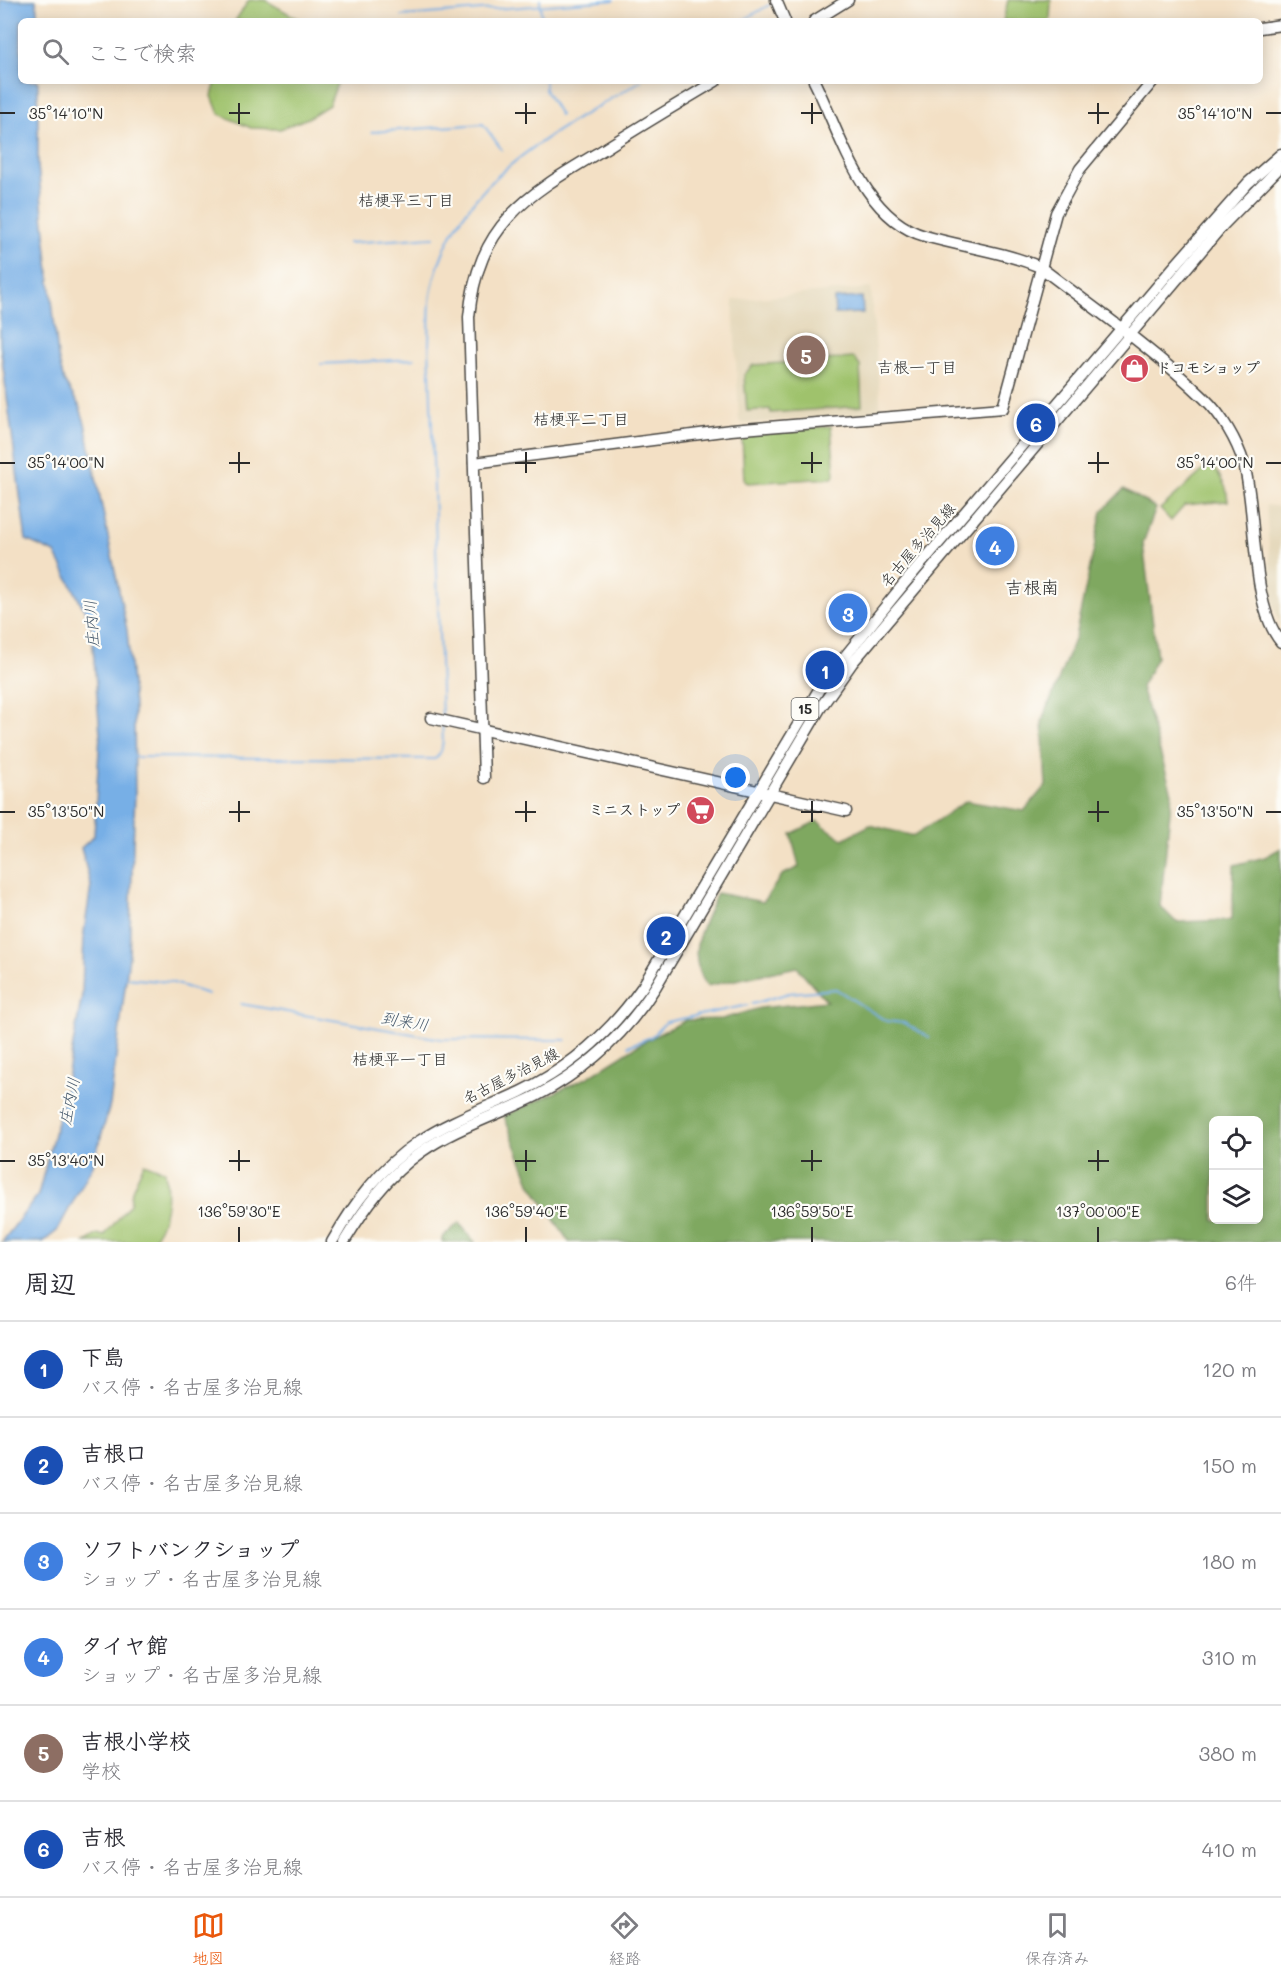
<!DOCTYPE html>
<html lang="ja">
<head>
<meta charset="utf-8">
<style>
  :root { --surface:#fff; --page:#f2f2f3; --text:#2b2b33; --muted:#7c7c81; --line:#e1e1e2; --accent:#ea580c }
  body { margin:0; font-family:Mali,"Klee One",sans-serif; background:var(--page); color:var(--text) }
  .controls { position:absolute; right:18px; bottom:18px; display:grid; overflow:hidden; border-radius:9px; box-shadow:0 3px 15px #0003 }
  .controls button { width:54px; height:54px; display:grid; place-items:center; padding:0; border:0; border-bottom:2px solid var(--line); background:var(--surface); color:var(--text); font:30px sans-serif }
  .you { position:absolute; left:736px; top:778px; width:21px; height:21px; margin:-15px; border:4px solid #fff; border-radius:50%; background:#1a73e8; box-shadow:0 0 0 9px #1a73e833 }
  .badge { display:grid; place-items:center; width:39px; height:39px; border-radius:50%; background:var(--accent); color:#fff; font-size:20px; font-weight:700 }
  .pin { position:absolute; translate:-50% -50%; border:3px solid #fff; box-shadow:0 2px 6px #0006 }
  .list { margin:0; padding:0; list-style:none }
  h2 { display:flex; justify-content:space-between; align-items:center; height:78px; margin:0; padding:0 24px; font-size:26px }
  h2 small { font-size:20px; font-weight:400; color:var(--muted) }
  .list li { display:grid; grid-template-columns:39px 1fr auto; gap:18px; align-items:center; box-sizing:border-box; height:96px; padding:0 24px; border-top:2px solid var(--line) }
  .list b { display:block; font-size:22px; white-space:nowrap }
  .list p { margin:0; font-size:20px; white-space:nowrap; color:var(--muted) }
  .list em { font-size:20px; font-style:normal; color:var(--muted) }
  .icon { flex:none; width:33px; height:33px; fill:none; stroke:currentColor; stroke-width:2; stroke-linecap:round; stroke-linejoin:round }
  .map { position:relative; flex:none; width:1281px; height:1242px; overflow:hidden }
  .search { position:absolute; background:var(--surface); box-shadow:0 3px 15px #0003; left:18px; right:18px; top:18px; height:66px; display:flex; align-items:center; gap:15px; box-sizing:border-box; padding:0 21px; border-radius:9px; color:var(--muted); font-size:22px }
  .sheet { height:654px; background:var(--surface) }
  nav { display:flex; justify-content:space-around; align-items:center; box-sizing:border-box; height:84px; border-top:2px solid var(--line); background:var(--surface); font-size:16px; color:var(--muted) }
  nav a { display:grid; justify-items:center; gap:3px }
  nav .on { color:var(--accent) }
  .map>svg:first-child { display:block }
  .built { fill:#e3d6b7 }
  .green { fill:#9fc26c; stroke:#65764c; stroke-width:1.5 }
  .forest { fill:#7fa860; stroke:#556a46; stroke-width:1.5; fill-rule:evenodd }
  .water { fill:#77afe6; stroke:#516d88; stroke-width:1.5 }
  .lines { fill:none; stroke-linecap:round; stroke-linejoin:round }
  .stream { stroke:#77afe6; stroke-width:2 }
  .secondary-casing { stroke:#494642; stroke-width:13 }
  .primary-casing { stroke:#494642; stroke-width:13 }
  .secondary { stroke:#fff; stroke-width:10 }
  .primary { stroke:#fff; stroke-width:10 }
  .ticks { fill:none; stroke:#2b2b2b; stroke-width:2 }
  .labels { text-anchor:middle; stroke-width:4.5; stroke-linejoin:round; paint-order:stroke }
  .shield { fill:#fdfcf7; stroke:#6a6a68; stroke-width:1.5 }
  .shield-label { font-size:14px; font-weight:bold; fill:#2b2b2b }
  .poi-label { font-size:15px; font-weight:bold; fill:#2b2b2b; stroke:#fdfcf7; text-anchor:start }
  .street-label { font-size:15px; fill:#2b2b2b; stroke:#fdfcf7 }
  .neighbourhood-label { font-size:16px; fill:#2b2b2b; stroke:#fdfcf7 }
  .water-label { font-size:16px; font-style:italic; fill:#46596c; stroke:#fdfcf7 }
  .quarter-label { font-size:18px; fill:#2b2b2b; stroke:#fdfcf7 }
  .ticks-label { font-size:15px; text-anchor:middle; fill:#2b2b2b; stroke:#fdfcf7; stroke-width:4.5; stroke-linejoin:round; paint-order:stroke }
</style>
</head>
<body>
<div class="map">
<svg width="1281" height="1242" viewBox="0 0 1281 1242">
  <rect width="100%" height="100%" fill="#fdfcf7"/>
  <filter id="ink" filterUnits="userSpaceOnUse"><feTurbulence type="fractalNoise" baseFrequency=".0167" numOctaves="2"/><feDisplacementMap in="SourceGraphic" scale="12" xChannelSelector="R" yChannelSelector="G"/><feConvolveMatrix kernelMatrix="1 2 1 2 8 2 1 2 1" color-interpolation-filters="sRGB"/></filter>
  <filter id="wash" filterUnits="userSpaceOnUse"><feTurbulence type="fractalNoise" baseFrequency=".008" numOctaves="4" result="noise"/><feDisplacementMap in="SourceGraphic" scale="24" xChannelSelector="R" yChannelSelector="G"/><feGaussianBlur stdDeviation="1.35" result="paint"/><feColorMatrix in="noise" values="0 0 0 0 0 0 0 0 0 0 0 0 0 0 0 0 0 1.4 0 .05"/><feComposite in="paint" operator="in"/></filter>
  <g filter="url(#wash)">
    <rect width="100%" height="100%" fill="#f3e0c5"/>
    <g class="built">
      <polygon points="871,288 881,410 878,412 743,424 739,421 733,300"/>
      <polygon points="1266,505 1281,507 1281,625 1273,605"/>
    </g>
    <g class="green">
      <polygon points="249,0 265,0 302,21 235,21"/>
      <polygon points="1008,0 1051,0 1050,21 1003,21"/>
      <polygon points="216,81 338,81 329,105 308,118 280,129 251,128 219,114 212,96"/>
      <polygon points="854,358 860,366 862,406 771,413 770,409 747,411 744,375 753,365"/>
      <polygon points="831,426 835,475 832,478 748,483 744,481 742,436 745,434"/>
      <polygon points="1209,465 1214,466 1226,488 1228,501 1185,505 1171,521 1160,509"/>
      <path d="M144,1163L165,1171C169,1198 167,1219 152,1242H85L98,1234L104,1236L130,1204L132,1190Z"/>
    </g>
    <g class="forest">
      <path d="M1124,489L1156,508L1143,543L1157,657L1141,687L1172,793L1160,906L1176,922L1232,920L1234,865L1265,857L1281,848V1242H569L531,1185L504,1116L588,1077L643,1042L686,1020L722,1019L760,1008L827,1001L797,967L707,986C684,952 703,927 717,893L763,902L782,875L799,867L791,834L817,821L843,839L870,825L914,836L966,801L1024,811L1046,785L1042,722L1075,637L1102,511ZM1214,1120H1258V1220H1214Z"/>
      <polygon points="459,1223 475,1242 442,1242 444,1236"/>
    </g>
    <g class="water">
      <polygon points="0,0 36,0 38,21 21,21 21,81 38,81 38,166 58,357 64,381 79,405 85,423 127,630 134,706 135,793 129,956 110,1105 93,1165 57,1231 43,1242 2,1242 38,1195 64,1095 82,995 84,932 91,886 81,848 94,836 100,733 91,623 55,553 26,540 0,344"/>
      <polygon points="862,297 863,313 835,314 834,299"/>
    </g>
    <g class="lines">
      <g class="stream">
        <polyline points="540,0 542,21"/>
        <polyline points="402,16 614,0"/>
        <polyline points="742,21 769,5"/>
        <polyline points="545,81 545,90 560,115"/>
        <polyline points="372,132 483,124 502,150"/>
        <polyline points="348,243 434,237"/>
        <polyline points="321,364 414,359"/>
        <path d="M442,718L429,344C430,328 428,310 431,294C451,181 553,134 641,81"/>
        <path d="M134,757L435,759C445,751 443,735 442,723"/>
        <polyline points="126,978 170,982 208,994"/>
        <polyline points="241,1004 441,1039 566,1040"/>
        <polyline points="752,1004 789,993 836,989 886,1021 904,1023 929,1037"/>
        <polyline points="628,1046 651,1037 666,1022 748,1005"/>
      </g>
    </g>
  </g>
  <g filter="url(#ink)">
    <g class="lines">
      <defs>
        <g id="secondary">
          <polyline points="776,0 785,21"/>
          <polyline points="814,21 848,0"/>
          <polyline points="1260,28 1281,25"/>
          <path d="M814,81C841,134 862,218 925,236C963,247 1002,251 1040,267C1095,309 1154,350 1204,398C1222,415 1237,441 1244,464C1257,512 1250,605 1281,642"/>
          <polyline points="474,463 731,430 1003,408 1056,213 1080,169 1153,81"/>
          <polyline points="431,718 846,811"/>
          <path d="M484,778L469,317C478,220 531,193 606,148C642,125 679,103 716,81"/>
        </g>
        <g id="primary">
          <path d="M332,1242C354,1203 380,1168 418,1142C449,1121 486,1108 520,1092C570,1068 611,1032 643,986L821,686L903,585L1173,268L1248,183L1281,154"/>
          <path d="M344,1242C365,1207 387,1176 421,1152C455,1128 498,1115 536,1096C586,1070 626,1034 656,986L821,707L852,663L1223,225L1281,166"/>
        </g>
      </defs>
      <use href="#secondary" class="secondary-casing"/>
      <use href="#primary" class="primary-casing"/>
      <use href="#secondary" class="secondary"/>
      <use href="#primary" class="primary"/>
    </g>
  </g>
  <path class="ticks" d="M239,103V124M526,103V124M812,103V124M1098,103V124M0,113H15M229,113H250M515,113H536M801,113H822M1088,113H1109M1266,113H1281M239,452V473M526,452V473M812,452V473M1098,452V473M0,463H15M229,463H250M515,463H536M801,463H822M1088,463H1109M1266,463H1281M239,801V822M526,801V822M812,801V822M1098,801V822M0,812H15M229,812H250M515,812H536M801,812H822M1088,812H1109M1266,812H1281M239,1150V1171M526,1150V1171M812,1150V1171M1098,1150V1171M0,1161H15M229,1161H250M515,1161H536M801,1161H822M1088,1161H1109M239,1227V1242M526,1227V1242M812,1227V1242M1098,1227V1242"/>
  <defs>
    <symbol id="shop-disc" viewBox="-11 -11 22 22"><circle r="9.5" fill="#d1495b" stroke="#fdfcf7"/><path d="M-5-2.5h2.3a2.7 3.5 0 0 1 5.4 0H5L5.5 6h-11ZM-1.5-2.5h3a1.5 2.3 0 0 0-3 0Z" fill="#fff"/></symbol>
    <symbol id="supermarket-disc" viewBox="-11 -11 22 22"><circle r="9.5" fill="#d1495b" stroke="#fdfcf7"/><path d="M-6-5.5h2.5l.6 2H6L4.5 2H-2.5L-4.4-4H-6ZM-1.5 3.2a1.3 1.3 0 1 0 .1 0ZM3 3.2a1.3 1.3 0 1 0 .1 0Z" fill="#fff"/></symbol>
  </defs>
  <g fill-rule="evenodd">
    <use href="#shop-disc" x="1118" y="352" width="33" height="33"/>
    <use href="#supermarket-disc" x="684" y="794" width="33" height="33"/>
  </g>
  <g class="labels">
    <rect class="shield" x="791.5" y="698" width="27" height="22" rx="4.5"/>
    <g class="shield-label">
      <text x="805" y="714">15</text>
    </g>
    <g class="poi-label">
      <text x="1156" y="373">ドコモショップ</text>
      <text x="680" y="815" text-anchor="end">ミニストップ</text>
    </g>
    <g class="street-label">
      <text transform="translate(918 545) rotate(-49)" y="5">名古屋多治見線</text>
      <text transform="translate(511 1076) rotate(-27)" y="5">名古屋多治見線</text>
    </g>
    <g class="neighbourhood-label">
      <text x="406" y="206">桔梗平三丁目</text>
      <text x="917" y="373">吉根一丁目</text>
      <text x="581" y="425">桔梗平二丁目</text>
      <text x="400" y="1065">桔梗平一丁目</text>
    </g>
    <g class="water-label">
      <text transform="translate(91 624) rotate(-94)" y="6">庄内川</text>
      <text transform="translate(405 1021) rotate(10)" y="6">到来川</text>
      <text transform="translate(69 1101) rotate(-79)" y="6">庄内川</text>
    </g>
    <g class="quarter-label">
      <text x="1032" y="594">吉根南</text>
    </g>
  </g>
  <g class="ticks-label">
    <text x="66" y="119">35°14'10"N</text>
    <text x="1215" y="119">35°14'10"N</text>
    <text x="66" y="468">35°14'00"N</text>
    <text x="1215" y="468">35°14'00"N</text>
    <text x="66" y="817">35°13'50"N</text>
    <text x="1215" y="817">35°13'50"N</text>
    <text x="66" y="1166">35°13'40"N</text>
    <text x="239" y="1217">136°59'30"E</text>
    <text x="526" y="1217">136°59'40"E</text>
    <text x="812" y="1217">136°59'50"E</text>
    <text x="1098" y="1217">137°00'00"E</text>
  </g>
</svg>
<div class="controls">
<button><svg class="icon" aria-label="locate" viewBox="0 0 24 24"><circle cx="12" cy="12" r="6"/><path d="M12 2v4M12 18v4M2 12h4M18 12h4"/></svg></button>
<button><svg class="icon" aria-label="layers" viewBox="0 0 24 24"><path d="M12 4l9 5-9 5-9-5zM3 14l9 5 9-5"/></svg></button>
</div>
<div class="you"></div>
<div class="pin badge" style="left:825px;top:670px;background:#1a4fb4">1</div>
<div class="pin badge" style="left:666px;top:936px;background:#1a4fb4">2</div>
<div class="pin badge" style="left:848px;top:613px;background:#3f7fe0">3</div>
<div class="pin badge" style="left:995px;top:546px;background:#3f7fe0">4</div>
<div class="pin badge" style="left:806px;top:355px;background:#8d6e63">5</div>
<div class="pin badge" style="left:1036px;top:423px;background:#1a4fb4">6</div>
<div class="search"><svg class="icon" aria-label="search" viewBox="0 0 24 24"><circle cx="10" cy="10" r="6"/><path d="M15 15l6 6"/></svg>ここで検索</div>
</div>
<section class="sheet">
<h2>周辺<small>6件</small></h2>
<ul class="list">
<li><span class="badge" style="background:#1a4fb4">1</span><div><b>下島</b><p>バス停 · 名古屋多治見線</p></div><em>120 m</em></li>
<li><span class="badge" style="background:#1a4fb4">2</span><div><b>吉根口</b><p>バス停 · 名古屋多治見線</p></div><em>150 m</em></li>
<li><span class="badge" style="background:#3f7fe0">3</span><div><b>ソフトバンクショップ</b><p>ショップ · 名古屋多治見線</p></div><em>180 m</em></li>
<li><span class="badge" style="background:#3f7fe0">4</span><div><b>タイヤ館</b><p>ショップ · 名古屋多治見線</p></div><em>310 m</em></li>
<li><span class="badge" style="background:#8d6e63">5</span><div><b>吉根小学校</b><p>学校</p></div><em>380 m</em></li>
<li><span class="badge" style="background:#1a4fb4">6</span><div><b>吉根</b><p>バス停 · 名古屋多治見線</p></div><em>410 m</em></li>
</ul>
</section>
<nav>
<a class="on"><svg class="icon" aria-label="map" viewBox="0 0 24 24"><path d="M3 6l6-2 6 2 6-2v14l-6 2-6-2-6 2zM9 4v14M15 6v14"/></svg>地図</a>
<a><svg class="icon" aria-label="directions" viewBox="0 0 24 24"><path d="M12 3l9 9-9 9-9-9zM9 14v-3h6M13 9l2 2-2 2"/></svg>経路</a>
<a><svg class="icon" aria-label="saved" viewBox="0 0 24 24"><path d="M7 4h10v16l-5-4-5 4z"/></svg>保存済み</a>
</nav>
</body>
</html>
